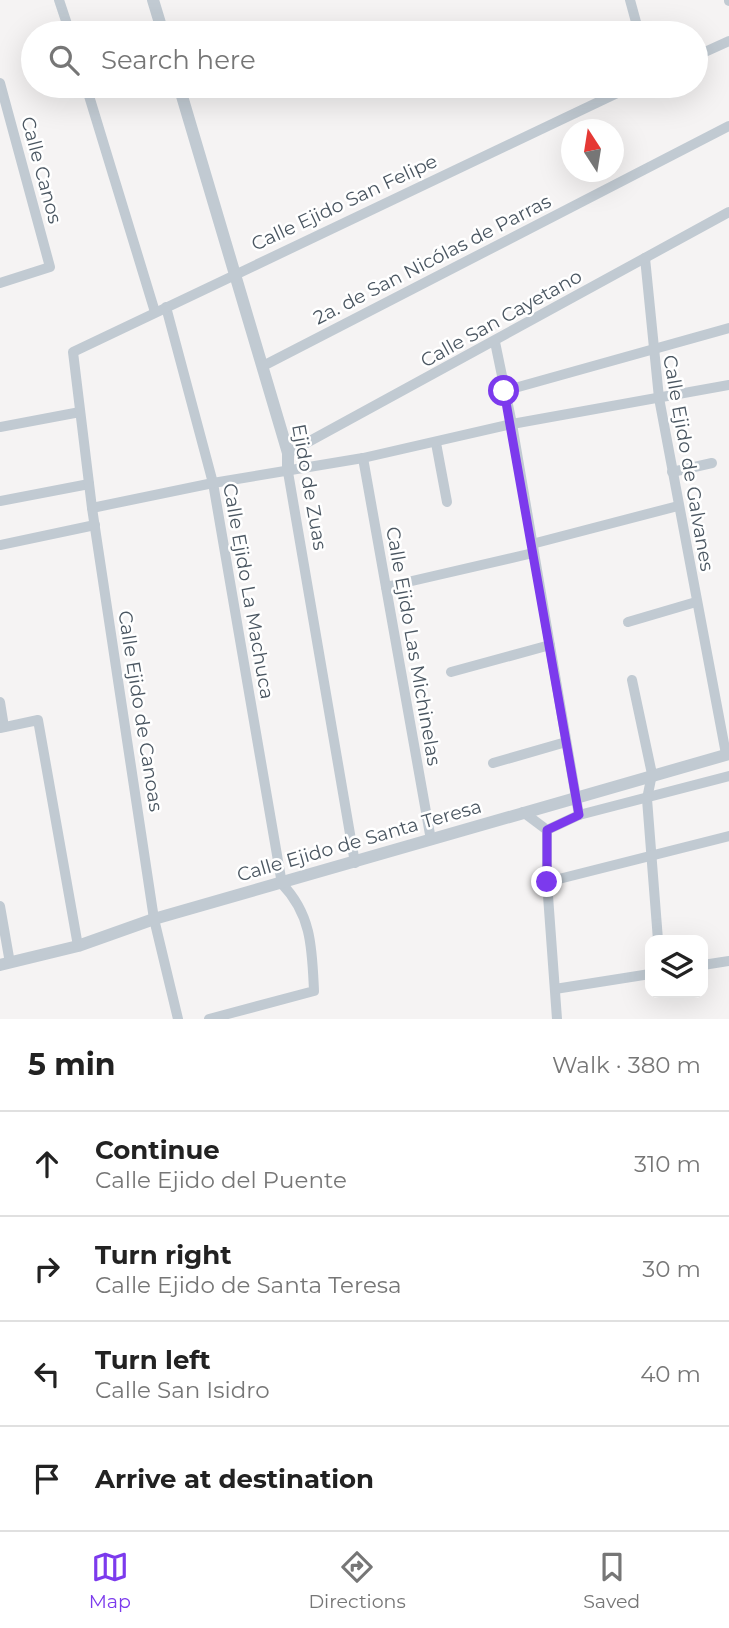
<!DOCTYPE html>
<html lang="en">
<head>
<meta charset="utf-8">
<style>
  :root { --surface:#fff; --page:#f6f6f6; --text:#222; --muted:#767676; --line:#e0e0e0; --accent:#7c3aed }
  body { margin:0; font-family:Montserrat,sans-serif; background:var(--page); color:var(--text) }
  .controls { position:absolute; right:21px; bottom:21px; display:grid; overflow:hidden; border-radius:14px; box-shadow:0 7px 28px #0002 }
  .controls button { width:63px; height:63px; display:grid; place-items:center; padding:0; border:0; border-bottom:2px solid var(--line); background:var(--surface); color:var(--text); font:35px sans-serif }
  .compass { position:absolute; left:561px; top:119px; width:63px; height:63px; border-radius:50%; background:var(--surface); box-shadow:0 7px 28px #0002; rotate:348deg }
  .stop { position:absolute; width:21px; height:21px; margin:-16px; border:5px solid #7c3aed; border-radius:50%; background:#fff }
  .stop.end { background:#7c3aed; border-color:#fff; box-shadow:0 2px 7px #0008 }
  .list { margin:0; padding:0; list-style:none }
  h2 { display:flex; justify-content:space-between; align-items:center; height:91px; margin:0; padding:0 28px; font-size:30px }
  h2 small { font-size:23px; font-weight:400; color:var(--muted) }
  .list li { display:grid; grid-template-columns:46px 1fr auto; gap:21px; align-items:center; box-sizing:border-box; height:105px; padding:0 28px; border-top:2px solid var(--line) }
  .list b { display:block; font-size:26px; white-space:nowrap }
  .list p { margin:0; font-size:23px; white-space:nowrap; color:var(--muted) }
  .list em { font-size:23px; font-style:normal; color:var(--muted) }
  .icon { flex:none; width:38px; height:38px; fill:none; stroke:currentColor; stroke-width:2; stroke-linecap:round; stroke-linejoin:round }
  .map { position:relative; flex:none; width:729px; height:1019px; overflow:hidden }
  .search { position:absolute; background:var(--surface); box-shadow:0 7px 28px #0002; left:21px; right:21px; top:21px; height:77px; display:flex; align-items:center; gap:18px; box-sizing:border-box; padding:0 24px; border-radius:38px; color:var(--muted); font-size:26px }
  .sheet { height:511px; background:var(--surface) }
  nav { display:flex; justify-content:space-around; align-items:center; box-sizing:border-box; height:98px; border-top:2px solid var(--line); background:var(--surface); font-size:19px; color:var(--muted) }
  nav a { display:grid; justify-items:center; gap:4px }
  nav .on { color:var(--accent) }
  .map>svg:first-child { display:block }
  .lines { fill:none; stroke-linecap:round; stroke-linejoin:round }
  .minor { stroke:#c1cad2; stroke-width:10 }
  .tertiary { stroke:#c1cad2; stroke-width:12 }
  .route { stroke:#7c3aed; stroke-width:9 }
  .labels { text-anchor:middle; stroke-width:5; stroke-linejoin:round; paint-order:stroke }
  .street-label { font-size:19px; fill:#4a5661; stroke:#fff }
</style>
</head>
<body>
<div class="map">
<svg width="729" height="1019" viewBox="0 0 729 1019">
  <rect width="100%" height="100%" fill="#f5f3f3"/>
  <g class="lines">
    <g class="minor">
      <polyline points="59,0 70,33"/>
      <polyline points="630,0 639,33"/>
      <polyline points="729,0 729,1"/>
      <polyline points="696,56 729,41"/>
      <polyline points="0,83 50,267 0,283"/>
      <polyline points="86,86 155,312"/>
      <polyline points="645,258 659,398 726,754"/>
      <path d="M166,307L213,483L282,884C312,915 312,949 314,991L209,1019"/>
      <polyline points="495,342 512,424 579,815"/>
      <polyline points="263,366 729,126"/>
      <polyline points="504,391 729,328"/>
      <polyline points="0,427 80,412"/>
      <polyline points="436,443 447,502"/>
      <polyline points="288,453 729,212"/>
      <polyline points="363,458 431,840"/>
      <polyline points="288,472 355,863"/>
      <polyline points="672,472 712,463"/>
      <polyline points="0,501 89,484"/>
      <polyline points="92,508 213,483 363,458 512,424 729,385"/>
      <polyline points="532,544 678,506"/>
      <polyline points="0,545 95,525"/>
      <polyline points="386,587 533,553"/>
      <polyline points="628,622 696,602"/>
      <polyline points="451,672 550,645"/>
      <polyline points="632,680 652,774 647,799 658,940"/>
      <polyline points="0,702 4,727"/>
      <polyline points="0,728 38,720 78,946"/>
      <polyline points="493,763 566,742"/>
      <polyline points="523,812 547,830"/>
      <polyline points="547,830 579,815 729,776"/>
      <polyline points="547,830 547,882 557,1019"/>
      <polyline points="547,882 729,836"/>
      <polyline points="0,906 10,963"/>
      <polyline points="703,965 729,961"/>
      <polyline points="555,989 650,974"/>
      <polyline points="178,1019 154,919 92,508 73,352 632,86"/>
    </g>
    <g class="tertiary">
      <polyline points="153,0 163,33"/>
      <polyline points="179,86 288,453 288,472"/>
      <polyline points="0,965 78,946 154,919 729,754"/>
    </g>
  </g>
  <g class="lines">
    <polyline class="route" points="504,391 579,815 547,830 547,882"/>
  </g>
  <g class="labels">
    <g class="street-label">
      <text transform="translate(42 170) rotate(75)" y="7">Calle Canos</text>
      <text transform="translate(344 202) rotate(-25)" y="7">Calle Ejido San Felipe</text>
      <text transform="translate(432 259) rotate(-27)" y="7">2a. de San Nicólas de Parras</text>
      <text transform="translate(501 318) rotate(-29)" y="7">Calle San Cayetano</text>
      <text transform="translate(689 463) rotate(80)" y="7">Calle Ejido de Galvanes</text>
      <text transform="translate(310 487) rotate(80)" y="7">Ejido de Zuas</text>
      <text transform="translate(249 591) rotate(80)" y="7">Calle Ejido La Machuca</text>
      <text transform="translate(414 646) rotate(80)" y="7">Calle Ejido Las Michinelas</text>
      <text transform="translate(141 711) rotate(81)" y="7">Calle Ejido de Canoas</text>
      <text transform="translate(359 840) rotate(-16)" y="7">Calle Ejido de Santa Teresa</text>
    </g>
  </g>
</svg>
<div class="controls">
<button><svg class="icon" aria-label="layers" viewBox="0 0 24 24"><path d="M12 4l9 5-9 5-9-5zM3 14l9 5 9-5"/></svg></button>
</div>
<svg class="compass" viewBox="-18 -18 36 36"><path d="M0-13l5 13h-10z" fill="#e53935"/><path d="M0 13l5-13h-10z" fill="#767676"/></svg>
<div class="stop" style="left:504px;top:391px"></div>
<div class="stop end" style="left:547px;top:882px"></div>
<div class="search"><svg class="icon" aria-label="search" viewBox="0 0 24 24"><circle cx="10" cy="10" r="6"/><path d="M15 15l6 6"/></svg>Search here</div>
</div>
<section class="sheet">
<h2>5 min<small>Walk · 380 m</small></h2>
<ul class="list">
<li><svg class="icon" aria-label="ahead" viewBox="0 0 24 24"><path d="M12 20V5M6 11l6-6 6 6"/></svg><div><b>Continue</b><p>Calle Ejido del Puente</p></div><em>310 m</em></li>
<li><svg class="icon" aria-label="right" viewBox="0 0 24 24"><path d="M7 20v-9h11M14 6l5 5-5 5"/></svg><div><b>Turn right</b><p>Calle Ejido de Santa Teresa</p></div><em>30 m</em></li>
<li><svg class="icon" aria-label="left" viewBox="0 0 24 24"><path d="M17 20v-9H6M10 6l-5 5 5 5"/></svg><div><b>Turn left</b><p>Calle San Isidro</p></div><em>40 m</em></li>
<li><svg class="icon" aria-label="arrive" viewBox="0 0 24 24"><path d="M6 21V4h12l-3 4 3 4H6"/></svg><div><b>Arrive at destination</b></div></li>
</ul>
</section>
<nav>
<a class="on"><svg class="icon" aria-label="map" viewBox="0 0 24 24"><path d="M3 6l6-2 6 2 6-2v14l-6 2-6-2-6 2zM9 4v14M15 6v14"/></svg>Map</a>
<a><svg class="icon" aria-label="directions" viewBox="0 0 24 24"><path d="M12 3l9 9-9 9-9-9zM9 14v-3h6M13 9l2 2-2 2"/></svg>Directions</a>
<a><svg class="icon" aria-label="saved" viewBox="0 0 24 24"><path d="M7 4h10v16l-5-4-5 4z"/></svg>Saved</a>
</nav>
</body>
</html>
